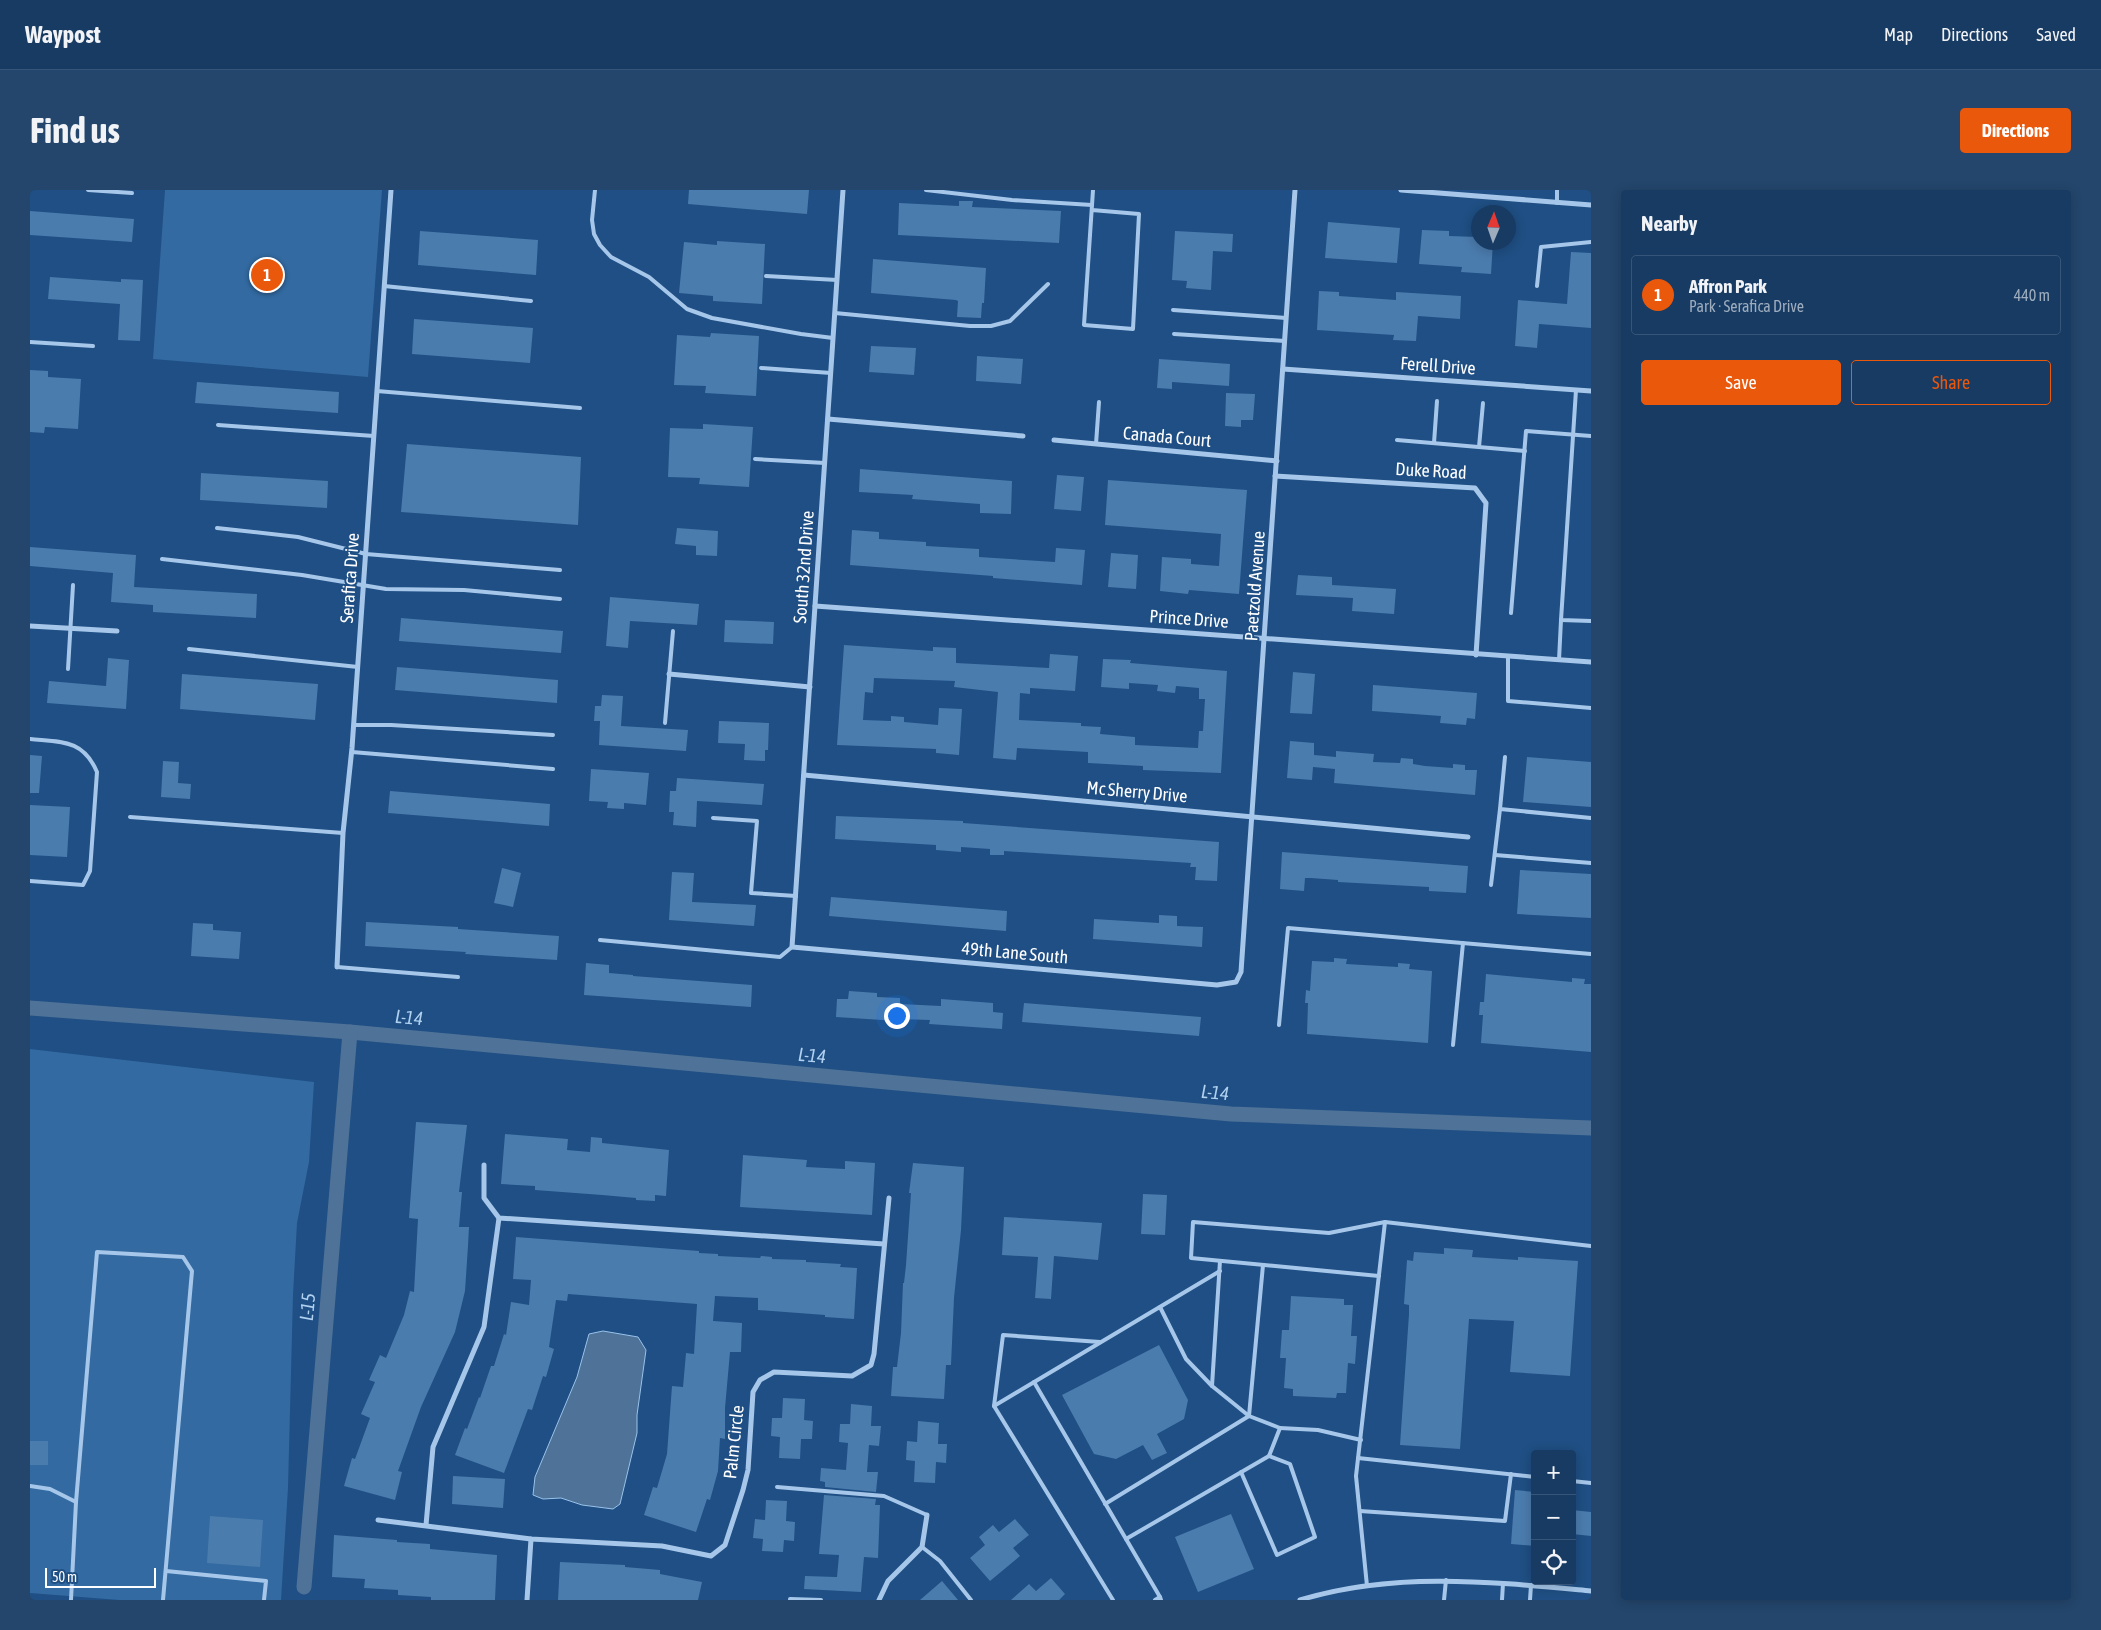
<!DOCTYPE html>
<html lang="en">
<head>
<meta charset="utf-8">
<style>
  :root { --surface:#173b63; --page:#24466c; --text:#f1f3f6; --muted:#9eadbe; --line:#365578; --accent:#ea580c }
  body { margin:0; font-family:"Asap Condensed",sans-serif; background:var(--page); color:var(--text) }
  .controls { position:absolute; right:15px; bottom:15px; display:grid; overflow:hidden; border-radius:5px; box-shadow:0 2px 12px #0003 }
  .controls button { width:45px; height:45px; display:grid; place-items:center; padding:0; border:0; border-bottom:1px solid var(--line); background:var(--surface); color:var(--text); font:25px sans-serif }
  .compass { position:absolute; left:1441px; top:15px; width:45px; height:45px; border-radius:50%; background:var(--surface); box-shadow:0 2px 12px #0003; rotate:2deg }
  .scale { position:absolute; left:15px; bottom:12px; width:111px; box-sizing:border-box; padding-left:5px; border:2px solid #fff; border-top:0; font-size:14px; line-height:18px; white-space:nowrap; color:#fff; -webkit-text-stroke:4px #1f4f84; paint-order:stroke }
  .you { position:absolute; left:866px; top:825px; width:18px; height:18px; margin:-12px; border:4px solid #fff; border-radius:50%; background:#1a73e8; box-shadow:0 0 0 8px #1a73e833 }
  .badge { display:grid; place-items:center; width:32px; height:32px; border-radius:50%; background:var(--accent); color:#fff; font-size:16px; font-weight:700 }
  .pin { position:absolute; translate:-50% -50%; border:2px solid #fff; box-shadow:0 1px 5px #0006 }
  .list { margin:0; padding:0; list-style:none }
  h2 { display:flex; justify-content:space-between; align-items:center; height:65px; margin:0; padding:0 20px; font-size:21px }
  h2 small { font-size:16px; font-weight:400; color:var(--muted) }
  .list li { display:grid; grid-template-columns:32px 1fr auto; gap:15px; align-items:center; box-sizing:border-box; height:80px; margin:0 10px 10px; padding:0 10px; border:1px solid var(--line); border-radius:5px }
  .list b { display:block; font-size:19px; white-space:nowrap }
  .list p { margin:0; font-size:16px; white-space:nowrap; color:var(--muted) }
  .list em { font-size:16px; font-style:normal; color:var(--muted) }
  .actions { display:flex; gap:10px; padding:15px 20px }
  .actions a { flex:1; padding:11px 0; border:1px solid var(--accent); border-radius:5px; text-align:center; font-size:18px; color:var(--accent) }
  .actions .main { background:var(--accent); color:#fff }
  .icon { flex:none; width:28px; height:28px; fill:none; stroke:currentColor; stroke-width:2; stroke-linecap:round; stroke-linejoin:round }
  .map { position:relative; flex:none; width:1561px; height:1410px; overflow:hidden; border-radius:5px }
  header { display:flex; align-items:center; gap:30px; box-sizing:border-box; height:70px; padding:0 25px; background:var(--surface); border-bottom:1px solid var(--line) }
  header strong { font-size:24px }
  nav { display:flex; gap:28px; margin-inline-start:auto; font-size:18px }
  .intro { display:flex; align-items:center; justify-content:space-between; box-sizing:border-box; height:120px; padding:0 30px }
  h1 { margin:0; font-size:35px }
  .button { padding:12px 22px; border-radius:5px; background:var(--accent); color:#fff; font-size:18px; font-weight:700 }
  main { display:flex; gap:30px; padding:0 30px }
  aside { flex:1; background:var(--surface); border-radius:5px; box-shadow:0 2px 12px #0003 }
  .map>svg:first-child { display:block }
  .green { fill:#326aa1 }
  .water { fill:#4f7298; stroke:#99c3eb }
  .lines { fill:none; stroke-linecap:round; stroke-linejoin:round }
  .canal { stroke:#4f7298; stroke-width:15 }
  .building { fill:#4b7cae }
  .service { stroke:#a6c7ea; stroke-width:4 }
  .minor { stroke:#a6c7ea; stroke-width:5 }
  .labels { text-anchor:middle; stroke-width:4; stroke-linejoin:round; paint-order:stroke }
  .street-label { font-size:18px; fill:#fff; stroke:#1f4f84 }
  .water-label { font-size:19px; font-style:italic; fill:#b1d1f1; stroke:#1f4f84 }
</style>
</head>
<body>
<header>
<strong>Waypost</strong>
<nav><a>Map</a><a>Directions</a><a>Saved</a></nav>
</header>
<div class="intro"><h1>Find us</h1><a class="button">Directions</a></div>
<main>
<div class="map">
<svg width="1561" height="1410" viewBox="0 0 1561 1410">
  <rect width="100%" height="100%" fill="#1f4f84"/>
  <g class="green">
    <polygon points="135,0 352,0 338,187 123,169"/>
    <polygon points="0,859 284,892 279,972 267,1033 263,1105 258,1298 251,1410 89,1410 0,1403"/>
  </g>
  <polygon class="water" points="573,1141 608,1147 616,1160 607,1225 607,1243 590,1314 583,1319 552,1315 531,1308 513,1309 503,1305 505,1287 547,1187 559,1144"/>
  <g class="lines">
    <g class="canal">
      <polyline points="0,818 320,842 1201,924 1561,938"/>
      <polyline points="274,1397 320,842"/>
    </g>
  </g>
  <g class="building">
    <polygon points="659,0 779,0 777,24 658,14"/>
    <polygon points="929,11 943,11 942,17 1031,21 1029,53 868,45 869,13 929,16"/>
    <polygon points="0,21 104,29 102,52 0,45"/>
    <polygon points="1298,32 1370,38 1367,73 1295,68"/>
    <polygon points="1392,40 1419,41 1419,46 1448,47 1448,52 1463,52 1461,84 1431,82 1432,77 1389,74"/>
    <polygon points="390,41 508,50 506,85 388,75"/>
    <polygon points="1145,41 1203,44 1202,62 1183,61 1181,100 1156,98 1157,91 1142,90"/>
    <polygon points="687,51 735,54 732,114 683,111 683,106 649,103 654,52 687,55"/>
    <polygon points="1541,62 1561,63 1561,138 1509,134 1507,158 1485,156 1488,110 1537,114"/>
    <polygon points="843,69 956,78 954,113 952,113 951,128 927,127 928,111 926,110 841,103"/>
    <polygon points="20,87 91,92 91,89 113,90 110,151 88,150 90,114 18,109"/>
    <polygon points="1289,101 1309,102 1309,106 1366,110 1366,102 1431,106 1430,129 1388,126 1386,151 1363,150 1364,145 1287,140"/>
    <polygon points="384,129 503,138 500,173 382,164"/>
    <polygon points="681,143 729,146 726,206 675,203 676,196 644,195 647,145 680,147"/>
    <polygon points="841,156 886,158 884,185 839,182"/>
    <polygon points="947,166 993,169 991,194 946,191"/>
    <polygon points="1129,169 1200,174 1199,196 1142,192 1142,199 1127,198"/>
    <polygon points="0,180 18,181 18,187 51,189 48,239 15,237 14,243 0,242"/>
    <polygon points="167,192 309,202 308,223 165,213"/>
    <polygon points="1196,203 1225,204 1223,230 1211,230 1211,237 1195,236"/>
    <polygon points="673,234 723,237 719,297 669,294 670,288 638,287 640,238 673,239"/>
    <polygon points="377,254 551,267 548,335 371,322"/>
    <polygon points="830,279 982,291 981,324 950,323 950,314 882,309 883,305 829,302"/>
    <polygon points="171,283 298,291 297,318 170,310"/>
    <polygon points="1027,285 1054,287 1051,321 1024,319"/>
    <polygon points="1078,290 1217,300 1209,404 1159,400 1158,404 1130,401 1132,367 1161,369 1161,374 1189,376 1191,344 1075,335"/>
    <polygon points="647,338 688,341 687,366 666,365 666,356 645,354"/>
    <polygon points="822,340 849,342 849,349 896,352 896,356 949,359 949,367 1025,372 1026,358 1055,360 1052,395 963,388 963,386 820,375"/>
    <polygon points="0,357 106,365 104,397 227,404 226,428 123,422 123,415 81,412 83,383 0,376"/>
    <polygon points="1081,363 1108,365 1106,399 1078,397"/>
    <polygon points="1268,385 1302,387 1302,395 1366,399 1364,424 1322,421 1323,408 1266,405"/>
    <polygon points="580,407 669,414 667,435 600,431 598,458 576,456"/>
    <polygon points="371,428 533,441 531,463 369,451"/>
    <polygon points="695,430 744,432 743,454 694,452"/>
    <polygon points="814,455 903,461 903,457 926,458 926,473 1019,478 1020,464 1048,466 1045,501 1000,498 1000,504 990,503 989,530 1051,533 1051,536 1071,537 1070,544 1105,547 1105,555 1168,558 1169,541 1173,541 1175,509 1169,509 1169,498 1146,496 1145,503 1127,501 1128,495 1099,493 1099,499 1071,497 1073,469 1101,470 1100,473 1197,481 1191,583 1113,580 1113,576 1058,573 1058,562 987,558 986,570 963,568 968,502 924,497 925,491 844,488 843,503 835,502 833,530 861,531 861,526 874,527 874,532 908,535 909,518 932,519 929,565 906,563 906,559 807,555"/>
    <polygon points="78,468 99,470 96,519 17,513 19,491 76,496"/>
    <polygon points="367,477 528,490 527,513 365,500"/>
    <polygon points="1263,482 1285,484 1282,524 1260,523"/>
    <polygon points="152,484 288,494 285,530 150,519"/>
    <polygon points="1343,495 1447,503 1445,529 1437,528 1436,535 1410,533 1411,526 1342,521"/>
    <polygon points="572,505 593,506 591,536 658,540 656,561 569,555 570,531 564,531 565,516 571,516"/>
    <polygon points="689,531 739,533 738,560 735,560 735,571 714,570 715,554 688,553"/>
    <polygon points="1260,551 1284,553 1284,565 1306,567 1306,561 1344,564 1343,572 1370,573 1371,568 1383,569 1383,574 1395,576 1423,578 1423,574 1435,575 1435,580 1447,580 1445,605 1304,593 1305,579 1283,577 1282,590 1257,588"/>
    <polygon points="0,565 12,566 9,603 0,603"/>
    <polygon points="1497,567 1561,572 1561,617 1493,612"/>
    <polygon points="133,571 149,572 148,593 161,594 160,609 131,607"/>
    <polygon points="561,579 619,583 616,615 594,613 594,619 577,618 578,612 559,611"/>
    <polygon points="647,588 734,594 732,615 667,611 666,637 643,635 644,622 639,622 640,601 646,601"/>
    <polygon points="360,601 520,614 519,636 358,623"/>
    <polygon points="0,615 40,617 37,667 0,665"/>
    <polygon points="806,626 933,631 933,633 1189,652 1187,691 1165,690 1166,677 1160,677 1161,673 974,661 974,665 960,665 960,659 931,657 931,662 906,660 906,655 805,649"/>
    <polygon points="1252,662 1438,676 1436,703 1399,701 1399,697 1308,692 1308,690 1281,688 1275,688 1274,701 1250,699"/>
    <polygon points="472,678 491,683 483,717 464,713"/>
    <polygon points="1490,680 1561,684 1561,728 1487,724"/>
    <polygon points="642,682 664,683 662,712 726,715 724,736 639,730"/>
    <polygon points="801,707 977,721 976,741 799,726"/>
    <polygon points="1129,725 1147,726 1147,736 1173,737 1172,757 1063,749 1064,729 1129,733"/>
    <polygon points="336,732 428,737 428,739 529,746 527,770 435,764 436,762 335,756"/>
    <polygon points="163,733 183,734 183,740 211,742 209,769 161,766"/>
    <polygon points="1304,768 1317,769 1316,774 1368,777 1368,773 1380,774 1379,779 1402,781 1398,853 1277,844 1278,813 1275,813 1276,800 1280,801 1282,771 1304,772"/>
    <polygon points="556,773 579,775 579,783 603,785 603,786 722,795 721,817 554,805"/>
    <polygon points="1456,784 1542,792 1542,788 1555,789 1554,794 1561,794 1561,862 1451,853 1453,825 1449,825 1450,812 1454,812"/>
    <polygon points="819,801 847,803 847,807 870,808 870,814 911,816 911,809 963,813 963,822 973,823 972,839 899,834 900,830 868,829 868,831 806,827 807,809 818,809"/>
    <polygon points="994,813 1171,827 1169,846 992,832"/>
    <polygon points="386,932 437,935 429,1002 432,1002 429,1037 439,1037 438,1056 435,1101 425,1142 391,1217 368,1281 372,1282 365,1310 314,1296 322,1268 325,1269 340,1228 331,1224 345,1192 339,1190 350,1165 356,1168 374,1125 380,1101 384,1102 388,1029 379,1028"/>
    <polygon points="475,944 538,949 537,960 560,962 561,947 572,948 572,953 639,960 636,1006 625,1005 625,1011 606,1010 606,1008 572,1005 505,1000 505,996 471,994"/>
    <polygon points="713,965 777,970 776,977 815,979 815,971 845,973 842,1025 710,1017"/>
    <polygon points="883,973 934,977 931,1040 924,1108 921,1175 916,1175 914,1209 861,1206 863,1177 867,1177 871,1143 873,1093 874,1093 876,1075 881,1003 879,1003"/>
    <polygon points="1113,1004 1137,1005 1135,1045 1111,1044"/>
    <polygon points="974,1027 1072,1033 1068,1070 1024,1066 1021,1109 1005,1108 1008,1067 972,1065"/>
    <polygon points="486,1047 669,1061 669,1063 688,1064 688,1066 730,1068 731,1066 742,1067 742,1069 776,1070 776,1072 811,1074 810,1077 827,1078 824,1129 795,1127 795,1125 728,1120 728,1108 685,1106 683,1131 712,1133 711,1162 700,1162 695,1218 695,1249 690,1248 688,1281 680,1310 677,1309 666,1342 614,1325 623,1297 627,1298 637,1264 642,1196 653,1197 656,1163 664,1164 667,1114 538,1104 537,1111 526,1110 519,1157 524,1159 516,1187 513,1186 502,1220 498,1219 474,1283 425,1265 435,1238 437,1239 449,1207 450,1208 461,1176 464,1176 474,1144 476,1145 481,1112 499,1115 501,1090 483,1089"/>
    <polygon points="1414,1058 1443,1060 1442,1067 1488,1070 1488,1067 1548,1071 1540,1186 1480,1182 1484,1131 1439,1129 1430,1259 1370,1255 1379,1124 1379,1115 1374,1114 1377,1070 1383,1071 1384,1062 1414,1064"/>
    <polygon points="1261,1106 1314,1109 1314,1115 1323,1115 1321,1146 1327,1146 1325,1174 1318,1173 1316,1203 1307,1203 1306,1208 1263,1206 1263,1199 1254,1198 1256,1168 1250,1168 1252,1140 1259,1140"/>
    <polygon points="1129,1155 1158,1210 1154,1229 1127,1244 1137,1263 1122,1270 1113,1255 1086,1269 1064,1264 1032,1205"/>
    <polygon points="753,1208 775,1209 774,1230 783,1231 782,1249 771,1249 770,1269 749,1268 750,1247 741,1246 742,1228 752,1228"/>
    <polygon points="821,1214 842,1216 841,1236 851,1236 849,1256 839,1255 837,1282 848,1282 846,1302 795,1297 795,1292 790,1291 791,1278 816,1280 818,1253 809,1252 810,1234 820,1234"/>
    <polygon points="888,1231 909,1233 908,1254 917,1254 916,1273 906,1272 905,1293 884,1292 885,1271 876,1270 877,1251 887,1252"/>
    <rect x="0" y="1251" width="18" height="24"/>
    <polygon points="423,1286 475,1289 473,1318 422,1314"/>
    <polygon points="1485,1300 1505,1302 1505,1356 1481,1354"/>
    <polygon points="794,1305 846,1309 845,1315 850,1315 848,1368 834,1367 831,1402 774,1399 775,1386 807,1387 809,1365 789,1364"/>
    <polygon points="736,1310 757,1311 756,1331 765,1332 764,1351 754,1350 753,1362 732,1361 733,1349 723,1348 725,1329 735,1330"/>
    <polygon points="1542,1320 1561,1322 1561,1346 1542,1344"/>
    <polygon points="1201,1324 1224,1379 1168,1402 1145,1347"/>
    <polygon points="180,1326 233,1330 230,1377 177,1373"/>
    <polygon points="985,1329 999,1345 983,1358 990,1366 960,1391 940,1368 955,1355 949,1347 963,1335 969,1342"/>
    <polygon points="304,1345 367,1350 367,1352 400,1354 400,1359 467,1365 465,1410 401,1410 401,1407 368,1405 368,1400 334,1398 335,1389 302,1387"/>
    <polygon points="530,1372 595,1375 595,1377 630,1380 630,1384 672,1392 668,1410 528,1410"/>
    <polygon points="1021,1388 1035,1404 1029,1410 981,1410 999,1394 1006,1401"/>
    <polygon points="912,1391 928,1410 890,1410"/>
  </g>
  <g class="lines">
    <g class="service">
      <polyline points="58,0 102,3"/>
      <polyline points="565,0 562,30 564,44 570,55 581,67 619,87 657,119 682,128 771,144 803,148"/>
      <polyline points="896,0 982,10 1062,15"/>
      <polyline points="1527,13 1527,0"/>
      <polyline points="1062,20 1109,24 1103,139 1054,135 1063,0"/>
      <polyline points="736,86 807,90"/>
      <polyline points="354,96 501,111"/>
      <polyline points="1507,96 1511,57 1561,52"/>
      <polyline points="1143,120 1256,128"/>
      <polyline points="805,123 940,136 961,136 980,131 1018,94"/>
      <polyline points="1144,144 1255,151"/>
      <polyline points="0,152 63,156"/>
      <polyline points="731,178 801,183"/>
      <polyline points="1546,200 1531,430 1561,431"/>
      <polyline points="347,201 550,218"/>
      <polyline points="188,235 344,246"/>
      <polyline points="1367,250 1495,261"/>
      <polyline points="1404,253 1407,211"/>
      <polyline points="1066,254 1069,212"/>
      <polyline points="1449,257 1453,213"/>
      <polyline points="725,269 795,273"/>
      <polyline points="187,338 268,347 336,364 530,380"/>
      <polyline points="132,369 272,385 356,399 434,400 530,409"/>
      <polyline points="1481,423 1496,241 1561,246"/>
      <polyline points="159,459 328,477"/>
      <polyline points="1478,466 1478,511 1561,518"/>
      <polyline points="1529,470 1531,430"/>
      <polyline points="38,479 43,395"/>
      <polyline points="635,533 643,441"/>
      <polyline points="324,535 361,535 523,545"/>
      <path d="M0,549C31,552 53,549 67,582L60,681L53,695L0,691"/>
      <polyline points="322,562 523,579"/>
      <polyline points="1475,567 1470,619 1561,628"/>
      <polyline points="100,627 313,643"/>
      <polyline points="683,628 727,631 721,703 766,706"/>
      <polyline points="1465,665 1561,673"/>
      <polyline points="1461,695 1470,619"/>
      <polyline points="570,750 750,767 762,757"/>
      <polyline points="307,777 428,787"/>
      <polyline points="1249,835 1258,738 1561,764"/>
      <polyline points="1423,855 1433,753"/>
      <polyline points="1233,1075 1219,1226 1250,1238 1288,1240 1331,1250"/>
      <polyline points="1349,1086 1161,1068 1163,1032 1299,1043 1355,1032"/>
      <polyline points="1130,1117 1156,1169 1182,1196"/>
      <polyline points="1004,1192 1130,1407"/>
      <polyline points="964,1216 973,1145 1070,1152"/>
      <polyline points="1328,1268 1505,1287"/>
      <polyline points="1211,1282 1247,1365 1285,1347 1260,1274 1239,1266"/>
      <polyline points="1542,1291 1561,1293"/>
      <polyline points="0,1296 20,1299 46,1312 41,1410"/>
      <polyline points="747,1297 854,1306 897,1325"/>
      <polyline points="46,1312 67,1062 153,1067 162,1081 133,1410"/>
      <polyline points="1075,1314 1219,1226 1182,1196 1190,1071"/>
      <polyline points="1330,1321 1475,1331 1481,1284"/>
      <polyline points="1096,1349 1239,1266 1250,1238"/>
      <polyline points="892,1357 910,1371 941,1410"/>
      <polyline points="136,1381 236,1391 234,1410"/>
      <polyline points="1337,1396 1326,1286 1355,1032 1561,1056"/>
      <polyline points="760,1409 791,1410"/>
      <polyline points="1083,1410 964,1216 1190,1081"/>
      <polyline points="1125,1410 1130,1407 1131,1410"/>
      <polyline points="1414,1410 1416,1390"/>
      <polyline points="1472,1410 1473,1393"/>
      <polyline points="1500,1410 1501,1395"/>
    </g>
    <g class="minor">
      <polyline points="813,0 762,757 1187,795 1206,792 1211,782 1265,0"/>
      <polyline points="1371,0 1561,15"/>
      <polyline points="1253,179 1561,201"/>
      <polyline points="798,229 993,246"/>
      <polyline points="1024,250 1247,271"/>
      <polyline points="1245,286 1445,298 1456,313 1446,465"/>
      <polyline points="785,416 1561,472"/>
      <polyline points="0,436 87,441"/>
      <polyline points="639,484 780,497"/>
      <polyline points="774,585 1438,647"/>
      <polyline points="307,777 313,643 322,558 361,0"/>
      <polyline points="454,975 454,1008 469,1028 854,1054"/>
      <polyline points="348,1330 501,1349 632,1356 681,1366 695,1355 713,1300 718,1280 723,1202 730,1190 744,1182 822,1186 841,1175 844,1164 859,1008"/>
      <polyline points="396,1335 403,1257 454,1137 469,1028"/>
      <polyline points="497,1410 501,1349"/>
      <polyline points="849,1410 858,1391 892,1357 897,1325"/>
      <path d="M1270,1410C1365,1381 1464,1392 1561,1401"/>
    </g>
  </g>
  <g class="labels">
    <g class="street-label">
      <text transform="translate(1408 176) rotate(4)" y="6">Ferell Drive</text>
      <text transform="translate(1137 247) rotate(5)" y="6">Canada Court</text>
      <text transform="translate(1401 281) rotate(3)" y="6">Duke Road</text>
      <text transform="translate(774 377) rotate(-86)" y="6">South 32nd Drive</text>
      <text transform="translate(320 388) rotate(-86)" y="6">Serafica Drive</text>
      <text transform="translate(1225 396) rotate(-86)" y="6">Paetzold Avenue</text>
      <text transform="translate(1159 429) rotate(4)" y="6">Prince Drive</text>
      <text transform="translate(1107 602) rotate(5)" y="6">Mc Sherry Drive</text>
      <text transform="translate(985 763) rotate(5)" y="6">49th Lane South</text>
      <text transform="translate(704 1252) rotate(-84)" y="6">Palm Circle</text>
    </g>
    <g class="water-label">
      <text transform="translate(379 827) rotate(5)" y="7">L-14</text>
      <text transform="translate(782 865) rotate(5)" y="7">L-14</text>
      <text transform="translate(1185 902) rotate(5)" y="7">L-14</text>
      <text transform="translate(277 1117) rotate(-85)" y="7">L-15</text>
    </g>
  </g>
</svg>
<div class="controls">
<button>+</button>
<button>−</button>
<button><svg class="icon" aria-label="locate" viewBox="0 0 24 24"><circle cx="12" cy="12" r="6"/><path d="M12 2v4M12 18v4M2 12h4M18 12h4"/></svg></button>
</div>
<svg class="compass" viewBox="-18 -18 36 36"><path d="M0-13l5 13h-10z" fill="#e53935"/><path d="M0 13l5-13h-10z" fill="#9eadbe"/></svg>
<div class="scale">50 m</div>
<div class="you"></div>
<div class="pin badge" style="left:237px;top:85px">1</div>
</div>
<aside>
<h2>Nearby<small></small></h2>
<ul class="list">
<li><span class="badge">1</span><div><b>Affron Park</b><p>Park · Serafica Drive</p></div><em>440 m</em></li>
</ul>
<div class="actions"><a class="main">Save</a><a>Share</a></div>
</aside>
</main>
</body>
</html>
